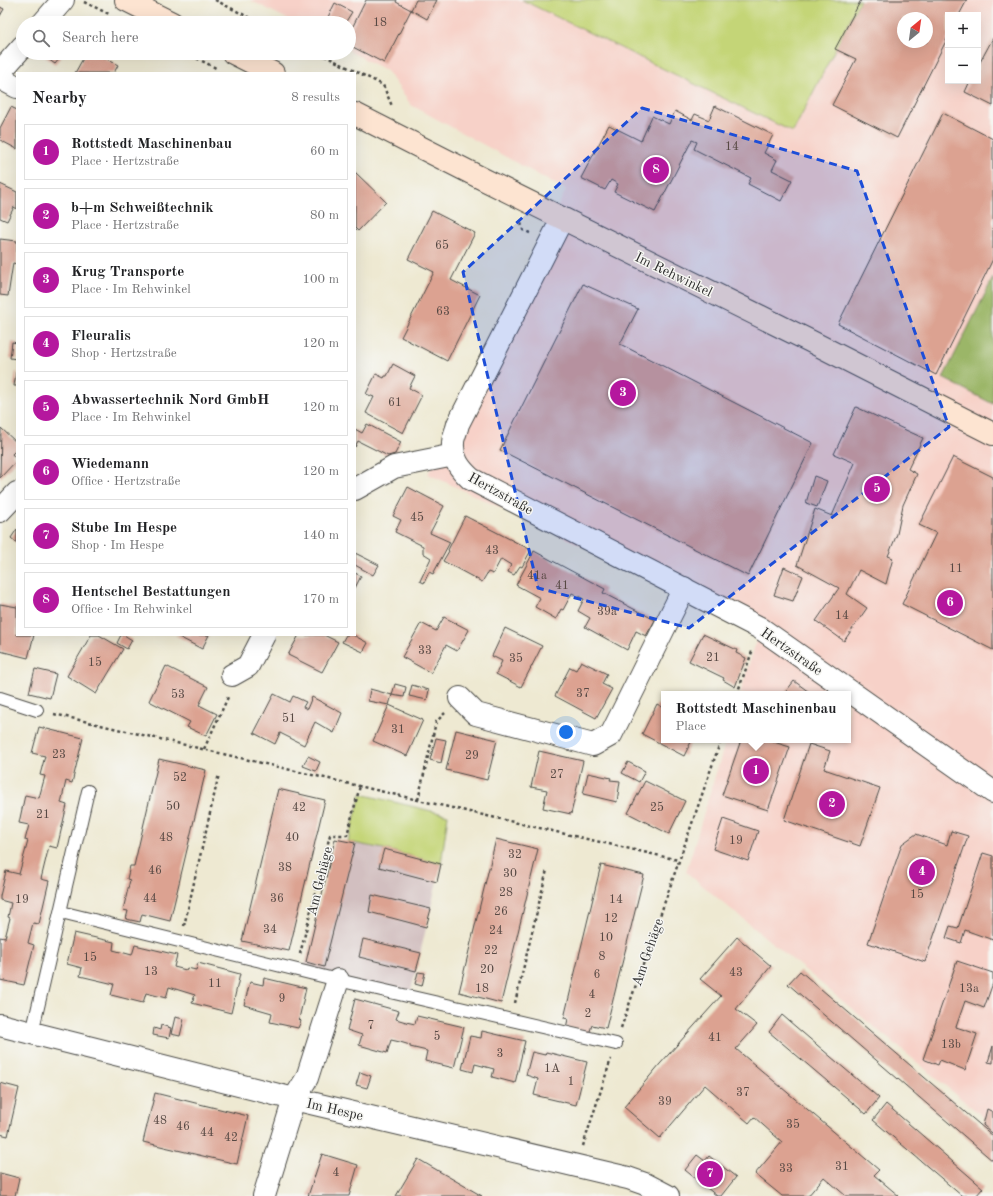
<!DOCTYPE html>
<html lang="en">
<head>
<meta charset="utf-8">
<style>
  :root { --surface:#fff; --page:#f6f6f6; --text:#202124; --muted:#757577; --line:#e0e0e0; --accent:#b5179e }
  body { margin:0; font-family:"Old Standard TT",serif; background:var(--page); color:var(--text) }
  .controls { position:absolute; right:12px; top:12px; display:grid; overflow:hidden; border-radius:0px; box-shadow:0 4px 16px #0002 }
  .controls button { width:36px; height:36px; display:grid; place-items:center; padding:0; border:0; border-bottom:1px solid var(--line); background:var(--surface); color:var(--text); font:20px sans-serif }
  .compass { position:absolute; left:897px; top:12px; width:36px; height:36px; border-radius:50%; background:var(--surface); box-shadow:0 4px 16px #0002; rotate:29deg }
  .you { position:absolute; left:566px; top:732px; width:14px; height:14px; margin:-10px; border:3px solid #fff; border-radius:50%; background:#1a73e8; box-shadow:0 0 0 6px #1a73e833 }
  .badge { display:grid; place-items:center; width:26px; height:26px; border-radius:50%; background:var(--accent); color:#fff; font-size:13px; font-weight:700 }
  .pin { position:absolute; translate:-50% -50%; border:2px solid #fff; box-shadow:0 1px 4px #0006 }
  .popup { position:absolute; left:661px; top:691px; width:190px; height:52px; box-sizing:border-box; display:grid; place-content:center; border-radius:0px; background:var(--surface); filter:drop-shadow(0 1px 3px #0005); font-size:13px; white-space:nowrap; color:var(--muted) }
  .popup b { font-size:15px; color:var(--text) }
  .popup::after { content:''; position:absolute; left:50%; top:100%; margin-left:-8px; border:8px solid transparent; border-top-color:var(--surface) }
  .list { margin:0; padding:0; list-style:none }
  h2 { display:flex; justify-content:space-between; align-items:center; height:52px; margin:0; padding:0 16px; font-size:17px }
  h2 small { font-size:13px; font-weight:400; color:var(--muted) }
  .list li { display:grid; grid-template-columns:26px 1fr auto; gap:12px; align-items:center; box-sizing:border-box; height:56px; margin:0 8px 8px; padding:0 8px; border:1px solid var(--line); border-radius:0px }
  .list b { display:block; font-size:15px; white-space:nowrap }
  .list p { margin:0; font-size:13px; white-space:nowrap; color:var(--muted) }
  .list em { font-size:13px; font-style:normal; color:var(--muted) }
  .icon { flex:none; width:22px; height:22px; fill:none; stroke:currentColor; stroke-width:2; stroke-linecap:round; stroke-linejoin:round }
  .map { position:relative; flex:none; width:993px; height:1196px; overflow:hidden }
  .search { position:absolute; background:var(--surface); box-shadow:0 4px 16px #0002; left:16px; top:16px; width:340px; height:44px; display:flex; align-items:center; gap:10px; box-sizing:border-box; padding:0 14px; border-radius:22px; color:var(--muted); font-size:15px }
  .panel { position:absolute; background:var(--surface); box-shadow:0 4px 16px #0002; left:16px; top:72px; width:340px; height:564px; border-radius:0px }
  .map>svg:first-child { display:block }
  .built { fill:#f7d1c8; fill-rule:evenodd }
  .industrial { fill:#d2bfc0 }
  .green { fill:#c4d577; stroke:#788051 }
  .forest { fill:#9bb668; stroke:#63704a }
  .building { fill:#dca291; fill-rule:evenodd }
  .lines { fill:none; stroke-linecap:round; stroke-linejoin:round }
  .lane-casing { stroke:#484844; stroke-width:14 }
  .street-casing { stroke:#484844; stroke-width:24 }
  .secondary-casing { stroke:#484844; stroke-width:24 }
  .path { stroke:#484844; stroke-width:2.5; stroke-dasharray:3 3; stroke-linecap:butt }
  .lane { stroke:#fff; stroke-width:12 }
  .street { stroke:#fff; stroke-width:22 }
  .secondary { stroke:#fde4d1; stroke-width:22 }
  .marked { fill:#1d4ed8; fill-opacity:0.2; stroke:#1d4ed8; stroke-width:3; stroke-dasharray:8 5; stroke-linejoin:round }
  .labels { text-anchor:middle; stroke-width:3; stroke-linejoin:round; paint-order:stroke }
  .number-label { font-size:12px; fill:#574944 }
  .street-label { font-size:14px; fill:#2b2b2b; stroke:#f6f6f2 }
</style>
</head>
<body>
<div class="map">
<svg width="993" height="1196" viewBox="0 0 993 1196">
  <rect width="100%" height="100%" fill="#f6f6f2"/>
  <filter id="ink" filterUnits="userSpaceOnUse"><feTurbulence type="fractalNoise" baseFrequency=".025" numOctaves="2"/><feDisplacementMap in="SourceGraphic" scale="8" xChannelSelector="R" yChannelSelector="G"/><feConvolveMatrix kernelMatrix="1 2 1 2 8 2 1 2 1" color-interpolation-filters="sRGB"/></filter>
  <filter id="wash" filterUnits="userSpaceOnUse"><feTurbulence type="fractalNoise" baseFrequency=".012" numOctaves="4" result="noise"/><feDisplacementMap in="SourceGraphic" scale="16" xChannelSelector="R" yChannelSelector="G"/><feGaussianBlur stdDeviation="0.9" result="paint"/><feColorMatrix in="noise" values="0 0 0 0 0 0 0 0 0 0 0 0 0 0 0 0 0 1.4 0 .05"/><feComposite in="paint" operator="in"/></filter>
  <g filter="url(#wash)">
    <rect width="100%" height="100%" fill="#eee9d2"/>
    <path class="built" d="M250,0H522L793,132L860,0H993V1125L686,872L726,740H848V694H740L760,628L428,474L566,190L411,105L387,71L349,51V23H295ZM948,15H978V81H948ZM903,18H927V42H903Z"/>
    <polygon class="industrial" points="335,839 384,849 441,864 416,971 409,996 302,970 306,962"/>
    <g class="green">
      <polygon points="522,0 860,0 793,132"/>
      <polygon points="361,794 448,815 441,864 384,849 348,842"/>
    </g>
    <polygon class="forest" points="993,278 993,404 943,378"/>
    <g id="blocks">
      <g class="building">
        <polygon points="366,0 397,0 396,2 411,10 416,0 437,0 427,19 411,10 384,63 349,45 349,34"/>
        <path d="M861,0H967L959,15H948V37L897,138L832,105L856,59L835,49ZM903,18H927V42H903Z"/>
        <polygon points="335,3 352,12 345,23 335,23 327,19"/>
        <polygon points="0,7 4,9 0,16"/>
        <polygon points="993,38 993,106 965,92 970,81 978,81 978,66"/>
        <polygon points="42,53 64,53 55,64 41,54"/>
        <polygon points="86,53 95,53 118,65 114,73 75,73"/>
        <polygon points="715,106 773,135 764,153 777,160 772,170 792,180 781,201 748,184 751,178 694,149 697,142 692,140 655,212 614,192 618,184 611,180 605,190 581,178 609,125 641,141 652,116 669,124 675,111 692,120 695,114 709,120"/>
        <polygon points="11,107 17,110 17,149 0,140 0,128"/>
        <polygon points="943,113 993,139 993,259 936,375 838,324"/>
        <polygon points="355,172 386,202 358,231 355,228"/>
        <polygon points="0,184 17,192 17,209 14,207 7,221 0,218"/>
        <polygon points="432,211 475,233 451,280 480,295 447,361 401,337 434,272 408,259"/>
        <polygon points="0,239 17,241 17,264 13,263 8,296 0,295"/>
        <polygon points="583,284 638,309 620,344 813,443 748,576 500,450"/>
        <polygon points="12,342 17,343 17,359 10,358"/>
        <polygon points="393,364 415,376 409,388 422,395 403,433 366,413 374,397 366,394 376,374 384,378 385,376 387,376"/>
        <polygon points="16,372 17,372 17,386 14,386"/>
        <polygon points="856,407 923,438 908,469 917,474 903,505 897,534 888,556 893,558 886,584 859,570 847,594 867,608 844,641 816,621 839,588 797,565 815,509 832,516 855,463 834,454"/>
        <polygon points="367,424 401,442 395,454 388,456 358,441 355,447 355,429 362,433"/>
        <polygon points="1,428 17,443 17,449 12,454 17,460 0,478"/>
        <polygon points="953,457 993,477 993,650 902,604 936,533 919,525"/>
        <polygon points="814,476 827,481 817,507 806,503"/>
        <polygon points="408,487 444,506 430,533 450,542 433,574 429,572 424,583 420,581 431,558 423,553 423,546 395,532 401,520 393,516"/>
        <polygon points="465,516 531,550 522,567 520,566 514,575 508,572 511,565 501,559 493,574 488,572 482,582 443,561 449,551 448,550"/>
        <polygon points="17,529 17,543 11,538"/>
        <polygon points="534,551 605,589 603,593 655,620 646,636 636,631 627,650 585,627 590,618 578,611 584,599 572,593 563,610 561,609 556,619 535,607 540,598 516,585"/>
        <polygon points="355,553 379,565 373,575 355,565"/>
        <polygon points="784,567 803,576 793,601 774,595"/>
        <polygon points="355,573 361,576 355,588"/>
        <polygon points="0,604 17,607 17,635 34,635 28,658 0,651"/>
        <polygon points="444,617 469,630 457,651 446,645 431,673 402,657 421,623 436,631"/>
        <polygon points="505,628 542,646 521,687 496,674 502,661 492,656"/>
        <polygon points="703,634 737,650 736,653 746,658 735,687 723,680 724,678 689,661"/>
        <polygon points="91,635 99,635 123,649 96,694 67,676"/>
        <polygon points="121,635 124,635 132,640 127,649 117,643"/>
        <polygon points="175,635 209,635 202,649"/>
        <polygon points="299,635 324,635 338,642 322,672 288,655"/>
        <polygon points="346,635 353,635 368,643 363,652 342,642"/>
        <polygon points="581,661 607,674 602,684 612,689 596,718 555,696 570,667 576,670"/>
        <polygon points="166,666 208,687 199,705 217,714 206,736 187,727 190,722 149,701"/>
        <polygon points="35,669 56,674 50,698 29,693"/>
        <polygon points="794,681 809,692 808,694 784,694"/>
        <polygon points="395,684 406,687 404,697 392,695"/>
        <polygon points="412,685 429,690 427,700 409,696"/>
        <polygon points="370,689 392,695 389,705 368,701"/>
        <polygon points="274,694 290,702 293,696 306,702 303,707 307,709 312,697 342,713 334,733 315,722 304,745 280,733 275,744 254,733"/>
        <polygon points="657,704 664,708 664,740 692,740 684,756 642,734"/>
        <polygon points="389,705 423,720 407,756 373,741"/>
        <polygon points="39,727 83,738 72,783 66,781 61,803 67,805 57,848 49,846 41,879 49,881 39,924 33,923 28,943 34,945 24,985 0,980 0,937 5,938 10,918 8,917 11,903 0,900 0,896 6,871 19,874 28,841 25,840 29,825 19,823 25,795 39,798 45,776 40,775 45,756 32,753"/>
        <polygon points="456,730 497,740 487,780 446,770"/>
        <polygon points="436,738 446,740 441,763 430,760"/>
        <polygon points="741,740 767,740 790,747 768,810 722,795"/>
        <polygon points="809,744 830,751 824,769 880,788 860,846 784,820"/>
        <polygon points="539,751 583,761 571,814 543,808 547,790 531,787"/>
        <polygon points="308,756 320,762 316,771 303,766"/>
        <polygon points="159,759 206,770 170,921 142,914 140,922 126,919 128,911 123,910 130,880 127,879 130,866 134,866"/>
        <polygon points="628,762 645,771 639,782 622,773"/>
        <polygon points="588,773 611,778 610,780 620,781 617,802 583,794"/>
        <polygon points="645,781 685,801 669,834 628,813"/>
        <polygon points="278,789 325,800 289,951 242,941"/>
        <polygon points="723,819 758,831 748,861 713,849"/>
        <polygon points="951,831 968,836 925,962 868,943 902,844 916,834 947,845"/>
        <polygon points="335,839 355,843 324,967 306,962"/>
        <polygon points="496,839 538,849 501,1003 459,992"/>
        <polygon points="384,849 441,864 437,882 379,867"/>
        <polygon points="983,853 993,856 993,940 965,930 961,943 946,938 950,926 958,928"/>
        <polygon points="601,865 644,875 606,1028 592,1025 589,1034 566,1028 568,1019 564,1018"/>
        <polygon points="372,895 431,909 426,927 369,912"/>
        <polygon points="74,933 114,942 113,950 132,955 135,945 177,955 174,967 186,970 187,968 196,970 198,963 240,974 231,1013 192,1003 195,995 169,987 166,998 146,993 143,1003 111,995 114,984 80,976 82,968 67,964"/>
        <polygon points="737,937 771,966 736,1009 757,1025 736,1049 879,1170 874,1175 899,1196 846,1196 824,1177 808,1196 782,1196 755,1174 782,1142 754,1117 749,1123 705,1085 660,1138 624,1107 660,1064 721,996 700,979"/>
        <polygon points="363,939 421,953 416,971 359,957"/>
        <polygon points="957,961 993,973 993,983 984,1008 965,1001 956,1027 977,1034 965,1070 940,1060 938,1065 923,1059"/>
        <polygon points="800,971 993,1136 993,1161 788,984"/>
        <polygon points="418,972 425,973 422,986 415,984"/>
        <polygon points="264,978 306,988 299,1019 301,1021 298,1028 270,1022 272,1013 244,1005 250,982 263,985"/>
        <polygon points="355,999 399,1011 396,1019 406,1022 415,1024 417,1016 464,1027 454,1068 425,1061 427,1051 410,1047 410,1045 400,1042 391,1040 387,1053 359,1045 362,1035 347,1030"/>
        <polygon points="782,1015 879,1098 866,1114 769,1032"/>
        <polygon points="175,1017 184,1019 180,1036 171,1034"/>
        <polygon points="161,1025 171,1028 169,1038 153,1035 154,1028 160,1030"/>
        <polygon points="482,1031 525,1041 515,1083 492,1077 494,1069 475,1064 473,1072 462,1069 470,1036 481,1038"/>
        <polygon points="993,1046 993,1063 988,1062"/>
        <polygon points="532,1052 545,1055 546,1052 587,1062 576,1105 534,1095 538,1079 526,1075"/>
        <polygon points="360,1072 371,1076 367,1088 356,1085"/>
        <polygon points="0,1083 19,1088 8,1136 0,1134"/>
        <polygon points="155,1093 248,1116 237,1164 143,1142"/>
        <polygon points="886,1104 983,1188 976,1196 962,1196 873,1120"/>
        <polygon points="987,1109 993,1112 993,1134 983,1125"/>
        <polygon points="322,1154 358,1165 349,1196 308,1196"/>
        <polygon points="697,1155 705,1161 709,1156 736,1177 721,1196 717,1196 685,1170"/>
        <polygon points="418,1159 442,1173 482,1196 396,1196"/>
        <polygon points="0,1173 19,1178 15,1196 0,1196"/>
      </g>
    </g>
  </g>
  <g filter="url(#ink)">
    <use href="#blocks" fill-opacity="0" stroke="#484844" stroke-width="1"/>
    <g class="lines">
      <defs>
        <g id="lane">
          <polyline points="0,698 37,710"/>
          <polyline points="61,912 338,980 616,1044"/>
          <polyline points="32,1033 88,791"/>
        </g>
        <g id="street">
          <polyline points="43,23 63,0"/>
          <polyline points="0,72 23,46"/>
          <polyline points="0,78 17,87"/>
          <path d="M562,219L458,424C457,430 453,437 453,443C452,459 460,469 471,479L760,628L993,792"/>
          <polyline points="355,489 394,467 454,455"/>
          <polyline points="0,511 17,493"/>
          <polyline points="232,675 248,666 264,635"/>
          <polyline points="460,698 476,714 593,745 611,735 684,588"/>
          <polyline points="0,1025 294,1099 628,1178 645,1184 668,1196"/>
          <polyline points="264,1196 294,1099 307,1078 338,980"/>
        </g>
        <g id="secondary">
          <polyline points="126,0 172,23"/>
          <polyline points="233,53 273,73"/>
          <polyline points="355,114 483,179 810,341 993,434"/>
        </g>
      </defs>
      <use href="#lane" class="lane-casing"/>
      <use href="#street" class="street-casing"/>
      <use href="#secondary" class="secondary-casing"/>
      <g class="path">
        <polyline points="215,0 260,23"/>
        <polyline points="84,2 109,14"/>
        <polyline points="186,53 216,68"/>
        <polyline points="319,53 383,85 392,106 393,107"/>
        <polyline points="521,223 523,230 530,233"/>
        <polyline points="737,694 753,649"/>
        <polyline points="54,714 418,800 678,860"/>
        <polyline points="204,749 229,695"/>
        <polyline points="418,800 436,722 445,713"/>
        <polyline points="184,926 219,774"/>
        <polyline points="300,954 330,835 347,835 360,786"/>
        <polyline points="515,1003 547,870"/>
        <polyline points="621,1028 721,740"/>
        <polyline points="583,1146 611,1059"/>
      </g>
      <use href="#lane" class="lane"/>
      <use href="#street" class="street"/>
      <use href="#secondary" class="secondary"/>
    </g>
  </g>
  <path class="marked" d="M642,108L857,171L949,427L689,628L538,588L463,272Z"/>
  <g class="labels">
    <g class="number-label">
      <text x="380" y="26">18</text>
      <text x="732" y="150">14</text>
      <text x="442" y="249">65</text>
      <text x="443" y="315">63</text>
      <text x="395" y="406">61</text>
      <text x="417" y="521">45</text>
      <text x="492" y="554">43</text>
      <text x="956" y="572">11</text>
      <text x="537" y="579">41a</text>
      <text x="562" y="589">41</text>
      <text x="607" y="615">39a</text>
      <text x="842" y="619">14</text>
      <text x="425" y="654">33</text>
      <text x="713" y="661">21</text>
      <text x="516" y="662">35</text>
      <text x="95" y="666">15</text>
      <text x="583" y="697">37</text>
      <text x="178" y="698">53</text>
      <text x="289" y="722">51</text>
      <text x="398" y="733">31</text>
      <text x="59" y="758">23</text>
      <text x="472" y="759">29</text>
      <text x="557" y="778">27</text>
      <text x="180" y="781">52</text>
      <text x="173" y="810">50</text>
      <text x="299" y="811">42</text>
      <text x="657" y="811">25</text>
      <text x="43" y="818">21</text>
      <text x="166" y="841">48</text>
      <text x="292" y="841">40</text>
      <text x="736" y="844">19</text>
      <text x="515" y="858">32</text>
      <text x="285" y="871">38</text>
      <text x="155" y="874">46</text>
      <text x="510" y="877">30</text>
      <text x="506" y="896">28</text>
      <text x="917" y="898">15</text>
      <text x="150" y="902">44</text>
      <text x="277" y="902">36</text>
      <text x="22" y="903">19</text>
      <text x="616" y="903">14</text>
      <text x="501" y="915">26</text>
      <text x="611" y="922">12</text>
      <text x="270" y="933">34</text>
      <text x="496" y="934">24</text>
      <text x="606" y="941">10</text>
      <text x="491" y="954">22</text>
      <text x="602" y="960">8</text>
      <text x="90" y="961">15</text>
      <text x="487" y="973">20</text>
      <text x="151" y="975">13</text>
      <text x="736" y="976">43</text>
      <text x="597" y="978">6</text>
      <text x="215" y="987">11</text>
      <text x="482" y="992">18</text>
      <text x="969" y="992">13a</text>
      <text x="592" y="998">4</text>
      <text x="282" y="1002">9</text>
      <text x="588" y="1017">2</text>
      <text x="371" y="1029">7</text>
      <text x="437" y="1040">5</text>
      <text x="715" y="1041">41</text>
      <text x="951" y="1048">13b</text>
      <text x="500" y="1057">3</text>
      <text x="552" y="1072">1A</text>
      <text x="571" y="1085">1</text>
      <text x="743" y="1096">37</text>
      <text x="665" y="1105">39</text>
      <text x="160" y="1124">48</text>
      <text x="793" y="1128">35</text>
      <text x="183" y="1130">46</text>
      <text x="207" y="1136">44</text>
      <text x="231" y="1141">42</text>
      <text x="842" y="1170">31</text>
      <text x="786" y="1172">33</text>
      <text x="336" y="1176">4</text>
    </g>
    <g class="street-label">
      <text transform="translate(674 274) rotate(26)" y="5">Im Rehwinkel</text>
      <text transform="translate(501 493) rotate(29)" y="5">Hertzstraße</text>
      <text transform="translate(792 651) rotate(35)" y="5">Hertzstraße</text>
      <text transform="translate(319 881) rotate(-76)" y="5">Am Gehäge</text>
      <text transform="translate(647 952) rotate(-71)" y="5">Am Gehäge</text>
      <text transform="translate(335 1109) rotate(13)" y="5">Im Hespe</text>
    </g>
  </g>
</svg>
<div class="controls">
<button>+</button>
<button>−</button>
</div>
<svg class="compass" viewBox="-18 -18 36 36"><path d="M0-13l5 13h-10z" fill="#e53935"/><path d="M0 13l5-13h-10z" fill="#757577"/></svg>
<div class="you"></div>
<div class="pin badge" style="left:756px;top:771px">1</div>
<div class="popup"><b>Rottstedt Maschinenbau</b>Place</div>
<div class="pin badge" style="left:832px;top:804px">2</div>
<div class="pin badge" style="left:623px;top:393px">3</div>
<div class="pin badge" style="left:922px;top:872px">4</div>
<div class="pin badge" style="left:877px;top:489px">5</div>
<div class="pin badge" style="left:950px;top:603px">6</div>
<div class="pin badge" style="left:710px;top:1174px">7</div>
<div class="pin badge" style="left:656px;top:170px">8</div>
<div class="search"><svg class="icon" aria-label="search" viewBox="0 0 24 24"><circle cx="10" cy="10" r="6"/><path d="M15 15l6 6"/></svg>Search here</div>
<section class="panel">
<h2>Nearby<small>8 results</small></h2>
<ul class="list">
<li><span class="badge">1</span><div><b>Rottstedt Maschinenbau</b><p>Place · Hertzstraße</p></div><em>60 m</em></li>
<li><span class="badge">2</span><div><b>b+m Schweißtechnik</b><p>Place · Hertzstraße</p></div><em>80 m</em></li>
<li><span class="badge">3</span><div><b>Krug Transporte</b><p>Place · Im Rehwinkel</p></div><em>100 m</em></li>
<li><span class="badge">4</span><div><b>Fleuralis</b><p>Shop · Hertzstraße</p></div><em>120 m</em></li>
<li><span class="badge">5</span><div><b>Abwassertechnik Nord GmbH</b><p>Place · Im Rehwinkel</p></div><em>120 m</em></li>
<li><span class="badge">6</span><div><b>Wiedemann</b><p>Office · Hertzstraße</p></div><em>120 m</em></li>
<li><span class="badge">7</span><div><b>Stube Im Hespe</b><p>Shop · Im Hespe</p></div><em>140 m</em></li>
<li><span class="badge">8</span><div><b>Hentschel Bestattungen</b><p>Office · Im Rehwinkel</p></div><em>170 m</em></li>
</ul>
</section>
</div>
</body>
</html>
